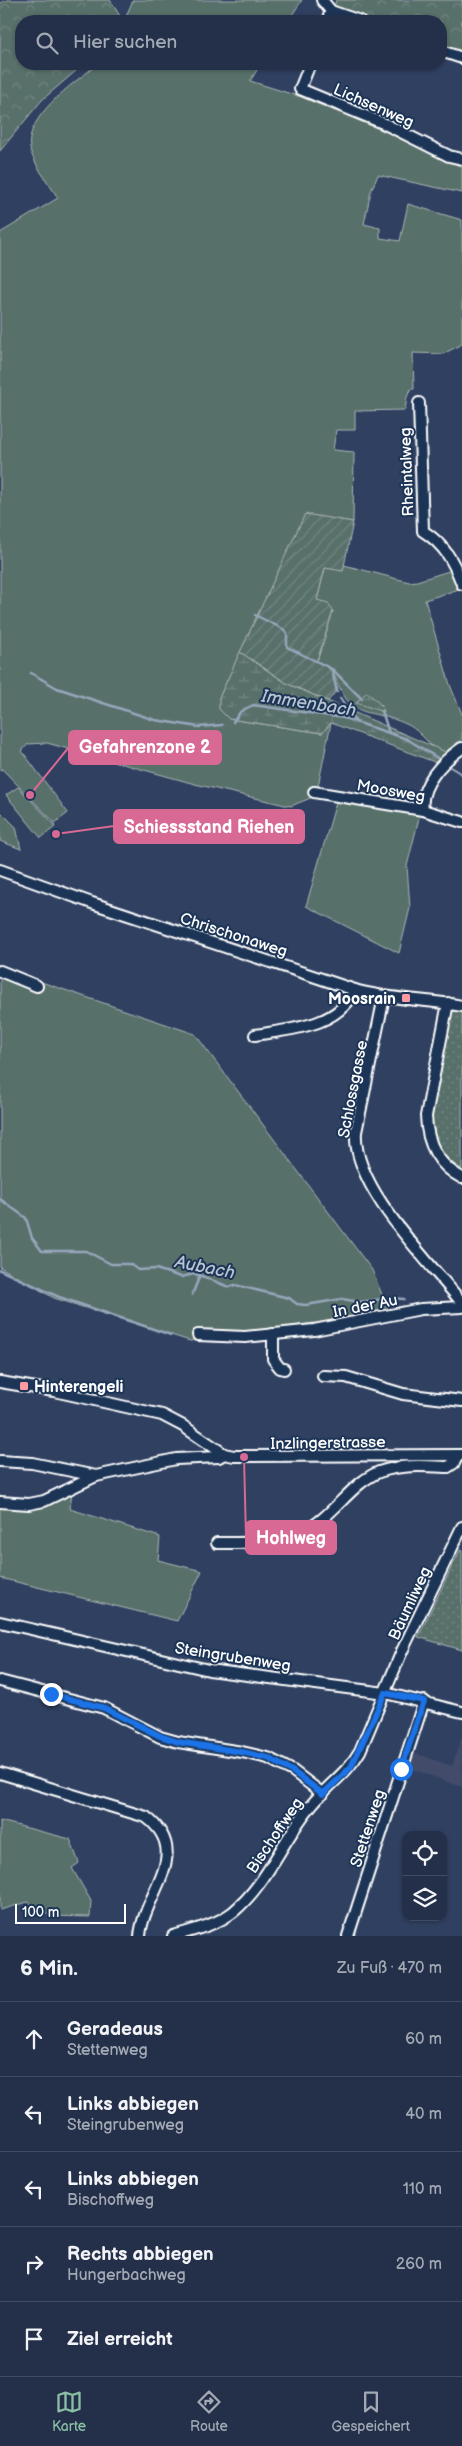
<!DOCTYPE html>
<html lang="de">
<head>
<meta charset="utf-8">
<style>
  :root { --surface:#243049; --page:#303c53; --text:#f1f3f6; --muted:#a3a9b4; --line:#414b61; --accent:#8abfa5 }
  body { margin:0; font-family:"Balsamiq Sans",sans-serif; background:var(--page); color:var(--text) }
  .controls { position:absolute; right:15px; bottom:15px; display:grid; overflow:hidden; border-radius:10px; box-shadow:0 1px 4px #0004 }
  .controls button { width:45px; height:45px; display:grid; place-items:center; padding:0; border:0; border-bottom:1px solid var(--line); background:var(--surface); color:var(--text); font:25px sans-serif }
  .scale { position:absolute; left:15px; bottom:12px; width:111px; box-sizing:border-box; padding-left:5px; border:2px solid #fff; border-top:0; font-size:14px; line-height:18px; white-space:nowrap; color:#fff; -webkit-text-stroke:4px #1d3557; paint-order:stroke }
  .stop { position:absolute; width:15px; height:15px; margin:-11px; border:4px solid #1a73e8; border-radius:50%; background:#fff }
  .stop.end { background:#1a73e8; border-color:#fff; box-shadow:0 1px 5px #0008 }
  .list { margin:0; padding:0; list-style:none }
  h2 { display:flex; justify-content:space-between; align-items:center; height:65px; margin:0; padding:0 20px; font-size:21px }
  h2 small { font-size:16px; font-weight:400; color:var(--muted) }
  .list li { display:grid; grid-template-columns:32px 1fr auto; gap:15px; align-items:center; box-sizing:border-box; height:75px; padding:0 20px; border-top:1px solid var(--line) }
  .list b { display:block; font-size:19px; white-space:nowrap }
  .list p { margin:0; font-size:16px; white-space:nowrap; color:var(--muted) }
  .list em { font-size:16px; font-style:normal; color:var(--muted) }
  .icon { flex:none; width:28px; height:28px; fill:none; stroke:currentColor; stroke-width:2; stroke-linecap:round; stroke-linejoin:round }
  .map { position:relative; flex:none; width:462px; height:1936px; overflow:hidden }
  .search { position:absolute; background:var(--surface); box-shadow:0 1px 4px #0004; left:15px; right:15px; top:15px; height:55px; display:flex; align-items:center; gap:12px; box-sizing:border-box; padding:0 18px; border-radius:20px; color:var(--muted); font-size:19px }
  .sheet { height:440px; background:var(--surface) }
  nav { display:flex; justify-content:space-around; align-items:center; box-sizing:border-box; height:70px; border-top:1px solid var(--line); background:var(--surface); font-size:14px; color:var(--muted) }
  nav a { display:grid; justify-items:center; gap:2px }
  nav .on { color:var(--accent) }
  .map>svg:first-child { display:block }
  .built { fill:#424c6b }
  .grass { fill:#596f6b; stroke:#acb7b5 }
  .forest { fill:url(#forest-crowns); stroke:#acb7b5 }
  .wetland { fill:url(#wetland-marsh); stroke:#acb7b5 }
  .park { fill:url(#park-dots); stroke:#acb7b5 }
  .garden { fill:url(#garden-furrows); stroke:#acb7b5 }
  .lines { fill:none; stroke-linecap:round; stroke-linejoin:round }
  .stream { stroke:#96a7bc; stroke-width:2.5 }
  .minor-casing { stroke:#fff; stroke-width:14 }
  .minor { stroke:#1d3557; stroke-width:10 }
  .route { stroke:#1a73e8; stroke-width:6 }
  .poi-dot { fill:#ff9aa2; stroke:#1d3557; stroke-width:2 }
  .labels { text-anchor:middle; stroke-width:4; stroke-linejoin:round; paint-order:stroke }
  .street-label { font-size:16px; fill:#fff; stroke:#1d3557 }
  .poi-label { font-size:16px; font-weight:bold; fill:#fff; stroke:#1d3557; text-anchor:end }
  .water-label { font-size:18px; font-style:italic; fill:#b9c5d2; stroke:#1d3557 }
  .leader { fill:none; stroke:#d76994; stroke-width:2 }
  .callout-dot { fill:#d76994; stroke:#1d3557; stroke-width:2 }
  .callout { fill:#d76994; stroke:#d76994; stroke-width:2 }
  .callout-label { font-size:18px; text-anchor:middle; font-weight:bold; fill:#fff }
</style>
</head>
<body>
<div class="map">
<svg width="462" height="1936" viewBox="0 0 462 1936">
  <defs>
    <pattern id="forest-crowns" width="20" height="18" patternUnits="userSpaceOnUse" patternTransform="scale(1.25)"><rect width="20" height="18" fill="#596f6b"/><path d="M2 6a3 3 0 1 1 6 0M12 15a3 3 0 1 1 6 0" fill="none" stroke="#728581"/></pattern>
    <pattern id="wetland-marsh" width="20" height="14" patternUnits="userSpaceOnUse" patternTransform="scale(1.25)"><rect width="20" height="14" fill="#596f6b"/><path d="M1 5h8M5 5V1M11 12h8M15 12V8" fill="none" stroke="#728581"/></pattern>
    <pattern id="park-dots" width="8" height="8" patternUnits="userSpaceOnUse" patternTransform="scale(1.25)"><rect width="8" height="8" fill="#596f6b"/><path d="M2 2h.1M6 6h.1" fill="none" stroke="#728581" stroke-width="1.8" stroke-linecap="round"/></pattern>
    <pattern id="garden-furrows" width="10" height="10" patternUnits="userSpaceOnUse" patternTransform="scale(1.25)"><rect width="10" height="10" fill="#596f6b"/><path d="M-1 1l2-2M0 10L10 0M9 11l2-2" fill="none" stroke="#728581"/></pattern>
  </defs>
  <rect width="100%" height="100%" fill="#304061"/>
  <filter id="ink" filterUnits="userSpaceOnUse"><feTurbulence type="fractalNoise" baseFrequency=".02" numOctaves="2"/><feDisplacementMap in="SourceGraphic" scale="10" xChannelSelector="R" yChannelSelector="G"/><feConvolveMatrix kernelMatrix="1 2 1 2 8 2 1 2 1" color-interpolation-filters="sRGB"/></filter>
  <g filter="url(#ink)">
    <polygon class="built" points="462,1736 462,1787 409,1768 414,1753 452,1766"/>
    <g class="grass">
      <polygon points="133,0 302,0 288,21 124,21"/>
      <path d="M98,64H261L250,81L301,97L462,163V193L378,175L371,191L364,224L380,228V238L400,241L408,204L462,220V344L443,354L413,353L414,389H411L407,397L405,410L355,411V430H336L333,450L354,452L353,522L305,515L219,698L229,719L322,733L331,723L317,791L313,797L291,806L285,805L195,784L47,743L28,744L22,751L68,813L55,823L2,769L0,770V233L58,198C50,185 38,170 32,155C17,121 75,82 98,64Z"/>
      <path d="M344,565L409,582L417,581L452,570L459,589L425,600L450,685L462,714V739L441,755C432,747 419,731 410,726C367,704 352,727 332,669L317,661L333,611L317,600L325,568Z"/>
      <polygon points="18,787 56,826 41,838 6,795"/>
      <polygon points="337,799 420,814 407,866 410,908 399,953 306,906"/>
      <polygon points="0,811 16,827 21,849 0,841"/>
      <polygon points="0,968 195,1034 372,1270 389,1312 190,1341 54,1298 0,1267"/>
      <polygon points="72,1491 70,1509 160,1537 158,1560 202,1571 177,1621 0,1578 0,1503 25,1505"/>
      <polygon points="0,1821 70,1839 79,1863 72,1868 91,1901 90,1917 51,1916 28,1902 0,1910"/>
    </g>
    <g class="forest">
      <polygon points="7,0 110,0 120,16 117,21 21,21 21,64 84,64 42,100 0,151 0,3"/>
      <polygon points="336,0 462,0 462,55 441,47 441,21 372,21 334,7"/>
    </g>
    <g class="wetland">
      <polygon points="240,652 288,684 448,753 437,763 331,723 322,733 229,719 219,709 219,698"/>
      <polygon points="367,692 382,706 384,712 356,703"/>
    </g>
    <g class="park">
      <path d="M451,1007L462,1009V1169C453,1164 444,1158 438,1149C422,1122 445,1038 451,1007Z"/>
      <polygon points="460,1550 462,1551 462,1650 418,1637"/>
    </g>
    <polygon class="garden" points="305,514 353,522 343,571 325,568 317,600 328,603 333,611 317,661 331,670 338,689 328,701 288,684 240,652"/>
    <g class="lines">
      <g class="stream">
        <polyline points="255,615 283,629 287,633 287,647 332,669 362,699"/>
        <polyline points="332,671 337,692"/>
        <polyline points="31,673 57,688 155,720 199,727 222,725"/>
        <polyline points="340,698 356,722"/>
        <polyline points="382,711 389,733"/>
        <polyline points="233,722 241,711 253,705 344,718 407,739 439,759"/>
        <polyline points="449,766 462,774"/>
        <polyline points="0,1199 26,1218 32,1238 42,1251 86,1251 111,1264 130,1264 138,1270 156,1269 181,1277 194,1274 199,1275 229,1287 235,1285 289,1298 297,1304 306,1305 342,1299 360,1302 390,1298 404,1299"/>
        <polyline points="0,1270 59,1297 171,1335"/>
        <polyline points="192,1295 200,1275"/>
      </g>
      <defs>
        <g id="minor">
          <polyline points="322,0 331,11 360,21"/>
          <polyline points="327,21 331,11"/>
          <polyline points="441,51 462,58"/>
          <polyline points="310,64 300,89 385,124 449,156 462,159"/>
          <path d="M419,403L423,531C444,544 454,562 462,584"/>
          <polyline points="314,792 423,810 462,822"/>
          <path d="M423,810C419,785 443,761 462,748"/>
          <path d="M0,870L92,903L355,990C390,1000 426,999 462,1006"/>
          <polyline points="0,971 37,986"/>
          <path d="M384,997L356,1132C352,1187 429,1261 462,1303"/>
          <path d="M448,1003L426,1116C427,1143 437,1165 462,1178"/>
          <path d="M255,1035C291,1029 338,1027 355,990"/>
          <polyline points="273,1334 273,1359 280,1368 284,1369"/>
          <polyline points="198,1335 245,1337 314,1330 421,1309 462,1307"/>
          <polyline points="323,1376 346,1377 403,1394 462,1401"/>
          <polyline points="0,1382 54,1391 162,1415 183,1426 224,1454 234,1456 462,1455"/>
          <polyline points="0,1461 32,1463 96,1476"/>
          <polyline points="0,1502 29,1504 44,1501 96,1476 176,1459 219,1457 224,1454"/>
          <path d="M217,1543C247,1543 275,1544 304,1531C332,1518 351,1483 379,1472C402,1464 425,1466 448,1467L454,1463L458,1455"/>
          <polyline points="0,1622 209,1670 385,1693 462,1712"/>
          <polyline points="0,1681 104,1708 160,1737 178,1742 242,1752 268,1758 293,1771 323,1794"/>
          <path d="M0,1773L146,1817C194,1853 144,1892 140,1936"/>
          <path d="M173,1936C194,1930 216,1925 233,1912C267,1884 282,1841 309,1808C325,1787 347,1774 360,1751L402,1651L462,1527"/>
          <polyline points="348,1936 424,1701"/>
        </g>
      </defs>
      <use href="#minor" class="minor-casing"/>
      <use href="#minor" class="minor"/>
    </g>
  </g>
  <g class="lines" filter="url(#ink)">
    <polyline class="route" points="51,1694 104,1708 160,1736 178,1742 242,1752 268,1758 292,1771 323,1794 351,1767 385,1693 424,1701 401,1769"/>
  </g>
  <g class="poi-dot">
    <rect x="401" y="993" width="10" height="10" rx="2.5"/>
    <rect x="19" y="1381" width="10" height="10" rx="2.5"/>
  </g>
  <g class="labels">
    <g class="street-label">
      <text transform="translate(374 105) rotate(24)" y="6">Lichsenweg</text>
      <text transform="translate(406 472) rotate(-92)" y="6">Rheintalweg</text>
      <text transform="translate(391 790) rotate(10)" y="6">Moosweg</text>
      <text transform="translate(234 934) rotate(18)" y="6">Chrischonaweg</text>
      <text transform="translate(352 1089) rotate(-79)" y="6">Schlossgasse</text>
      <text transform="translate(365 1305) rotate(-11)" y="6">In der Au</text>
      <text transform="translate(328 1442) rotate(-1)" y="6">Inzlingerstrasse</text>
      <text transform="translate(409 1603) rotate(-65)" y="6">Bäumliweg</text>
      <text transform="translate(233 1656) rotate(9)" y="6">Steingrubenweg</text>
      <text transform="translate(367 1828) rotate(-72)" y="6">Stettenweg</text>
      <text transform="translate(274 1835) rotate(-56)" y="6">Bischoffweg</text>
    </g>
    <g class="poi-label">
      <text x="396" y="1004">Moosrain</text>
      <text x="34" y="1392" text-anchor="start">Hinterengeli</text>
    </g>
    <g class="water-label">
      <text transform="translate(309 703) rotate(9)" y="6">Immenbach</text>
      <text transform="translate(205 1267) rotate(11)" y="6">Aubach</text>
    </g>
  </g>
  <path class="leader" d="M30 795L69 747M56 834L114 826M244 1457L246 1538"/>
  <g class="callout-dot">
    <circle cx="30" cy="795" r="5"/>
    <circle cx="56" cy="834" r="5"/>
    <circle cx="244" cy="1457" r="5"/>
  </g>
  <g class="callout">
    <rect x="69" y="731" width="152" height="33" rx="5"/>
    <rect x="114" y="810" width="190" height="33" rx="5"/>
    <rect x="246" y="1521" width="90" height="33" rx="5"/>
  </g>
  <g class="callout-label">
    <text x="145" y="753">Gefahrenzone 2</text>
    <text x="209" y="833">Schiessstand Riehen</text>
    <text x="291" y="1544">Hohlweg</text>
  </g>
</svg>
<div class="controls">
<button><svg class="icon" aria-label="locate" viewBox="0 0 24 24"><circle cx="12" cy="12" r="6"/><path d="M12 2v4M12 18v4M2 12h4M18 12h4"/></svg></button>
<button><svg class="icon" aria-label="layers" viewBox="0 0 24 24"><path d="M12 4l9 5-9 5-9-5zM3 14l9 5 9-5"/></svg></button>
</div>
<div class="scale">100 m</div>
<div class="stop" style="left:401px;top:1769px"></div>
<div class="stop end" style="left:51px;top:1694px"></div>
<div class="search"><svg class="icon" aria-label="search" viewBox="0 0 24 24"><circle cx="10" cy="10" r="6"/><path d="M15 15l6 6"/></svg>Hier suchen</div>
</div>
<section class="sheet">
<h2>6 Min.<small>Zu Fuß · 470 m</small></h2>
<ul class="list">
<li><svg class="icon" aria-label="ahead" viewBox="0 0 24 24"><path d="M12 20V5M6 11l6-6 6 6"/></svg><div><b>Geradeaus</b><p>Stettenweg</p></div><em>60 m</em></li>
<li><svg class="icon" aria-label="left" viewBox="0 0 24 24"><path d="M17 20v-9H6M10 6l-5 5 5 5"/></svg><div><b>Links abbiegen</b><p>Steingrubenweg</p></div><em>40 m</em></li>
<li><svg class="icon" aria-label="left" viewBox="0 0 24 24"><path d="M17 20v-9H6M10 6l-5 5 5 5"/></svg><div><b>Links abbiegen</b><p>Bischoffweg</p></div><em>110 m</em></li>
<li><svg class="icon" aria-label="right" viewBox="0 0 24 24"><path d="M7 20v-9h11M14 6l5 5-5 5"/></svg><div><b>Rechts abbiegen</b><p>Hungerbachweg</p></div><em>260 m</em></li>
<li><svg class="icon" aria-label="arrive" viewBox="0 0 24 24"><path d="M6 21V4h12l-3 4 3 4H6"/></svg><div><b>Ziel erreicht</b></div></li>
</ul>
</section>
<nav>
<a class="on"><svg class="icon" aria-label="map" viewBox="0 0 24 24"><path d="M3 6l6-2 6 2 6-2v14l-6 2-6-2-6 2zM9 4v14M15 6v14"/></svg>Karte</a>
<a><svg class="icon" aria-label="directions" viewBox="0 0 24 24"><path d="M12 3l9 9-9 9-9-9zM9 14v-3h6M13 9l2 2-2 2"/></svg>Route</a>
<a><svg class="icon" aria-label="saved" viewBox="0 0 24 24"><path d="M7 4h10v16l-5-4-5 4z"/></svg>Gespeichert</a>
</nav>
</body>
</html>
